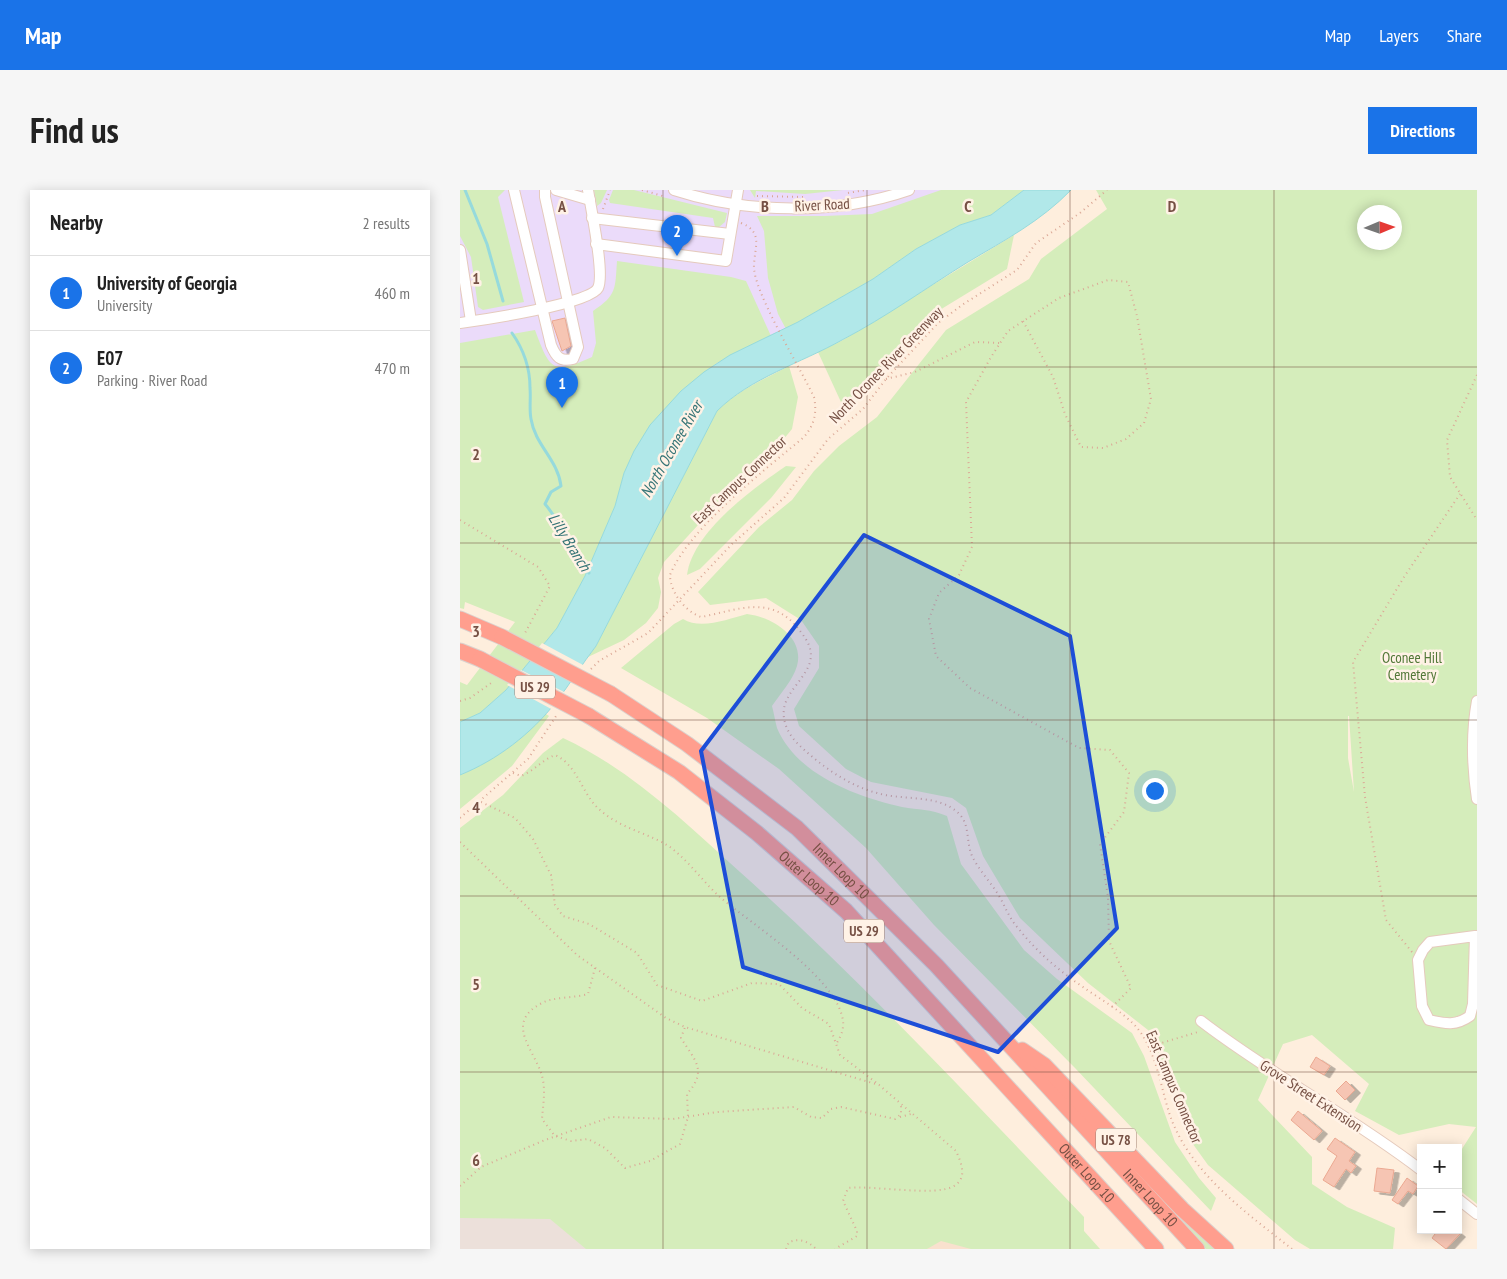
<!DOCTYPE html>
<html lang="en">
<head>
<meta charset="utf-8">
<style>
  :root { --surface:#fff; --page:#f6f6f6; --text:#222; --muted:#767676; --line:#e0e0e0; --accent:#1a73e8 }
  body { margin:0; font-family:"PT Sans Narrow",sans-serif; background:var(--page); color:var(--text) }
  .controls { position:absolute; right:15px; bottom:15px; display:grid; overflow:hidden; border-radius:0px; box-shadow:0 2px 12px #0003 }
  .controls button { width:45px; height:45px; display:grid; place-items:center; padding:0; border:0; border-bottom:1px solid var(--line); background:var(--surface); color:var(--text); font:25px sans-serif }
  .compass { position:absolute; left:897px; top:15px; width:45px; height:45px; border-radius:50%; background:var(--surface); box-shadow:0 2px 12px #0003; rotate:88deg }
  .you { position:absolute; left:694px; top:600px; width:18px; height:18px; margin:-12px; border:4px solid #fff; border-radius:50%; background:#1a73e8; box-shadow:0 0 0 8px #1a73e833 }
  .badge { display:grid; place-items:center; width:32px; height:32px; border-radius:50%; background:var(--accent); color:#fff; font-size:16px; font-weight:700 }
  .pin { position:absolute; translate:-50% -41px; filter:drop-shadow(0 1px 2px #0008) }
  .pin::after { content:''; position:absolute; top:26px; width:18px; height:15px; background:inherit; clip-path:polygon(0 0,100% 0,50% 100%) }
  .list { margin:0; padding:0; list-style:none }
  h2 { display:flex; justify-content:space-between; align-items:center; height:65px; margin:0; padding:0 20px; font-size:21px }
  h2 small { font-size:16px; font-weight:400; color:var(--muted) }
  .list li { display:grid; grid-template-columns:32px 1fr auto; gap:15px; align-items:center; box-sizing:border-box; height:75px; padding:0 20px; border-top:1px solid var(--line) }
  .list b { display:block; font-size:19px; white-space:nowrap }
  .list p { margin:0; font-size:16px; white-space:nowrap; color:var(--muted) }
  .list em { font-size:16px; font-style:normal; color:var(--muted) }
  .map { position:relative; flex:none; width:1017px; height:1059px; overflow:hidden; border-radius:0px }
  header { display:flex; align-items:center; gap:30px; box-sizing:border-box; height:70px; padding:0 25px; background:var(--accent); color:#fff }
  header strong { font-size:24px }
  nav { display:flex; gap:28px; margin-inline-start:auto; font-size:18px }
  .intro { display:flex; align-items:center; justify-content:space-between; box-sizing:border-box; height:120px; padding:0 30px }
  h1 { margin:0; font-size:35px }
  .button { padding:12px 22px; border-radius:0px; background:var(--accent); color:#fff; font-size:18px; font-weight:700 }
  main { display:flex; gap:30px; padding:0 30px }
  aside { flex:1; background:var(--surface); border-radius:0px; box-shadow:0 2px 12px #0003 }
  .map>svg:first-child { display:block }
  .residential { fill:#f9e1ce }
  .industrial { fill:#ece0da }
  .education { fill:#ebdbfa }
  .green { fill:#d5edbb; fill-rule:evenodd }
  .water { fill:#b1e8e9; stroke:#96dadc }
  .pier { fill:#feeedd }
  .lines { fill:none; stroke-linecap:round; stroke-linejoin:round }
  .stream { stroke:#96dadc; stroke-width:3 }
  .building { fill:#f6c5b3; stroke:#eba891; filter:url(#shadow) }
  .minor-casing { stroke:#e5cabc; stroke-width:12 }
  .highway-casing { stroke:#dbd2ce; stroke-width:17 }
  .path { stroke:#dba896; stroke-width:2; stroke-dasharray:1 4; stroke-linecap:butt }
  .minor { stroke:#fff; stroke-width:10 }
  .highway { stroke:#ff9e8e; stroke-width:15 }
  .highway-bridge-casing { stroke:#dbd2ce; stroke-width:17; stroke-linecap:butt }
  .highway-bridge { stroke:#ff9e8e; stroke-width:15 }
  .marked { fill:#1d4ed8; fill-opacity:0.2; stroke:#1d4ed8; stroke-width:4; stroke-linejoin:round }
  .grid { fill:none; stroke:#765044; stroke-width:1; stroke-opacity:0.55 }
  .labels { text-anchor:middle; stroke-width:5; stroke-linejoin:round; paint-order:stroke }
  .shield { fill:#fff2e6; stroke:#9f8175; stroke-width:1 }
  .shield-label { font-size:14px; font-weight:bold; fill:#765044 }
  .street-label { font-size:15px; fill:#765044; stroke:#fff2e6 }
  .park-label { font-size:15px; fill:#527838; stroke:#fff2e6 }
  .water-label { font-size:16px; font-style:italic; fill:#347476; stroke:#fff2e6 }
  .grid-label { font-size:16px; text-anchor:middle; font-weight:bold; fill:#765044; stroke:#fff2e6; stroke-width:5; stroke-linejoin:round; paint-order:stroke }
</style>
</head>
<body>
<header>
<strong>Map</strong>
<nav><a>Map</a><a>Layers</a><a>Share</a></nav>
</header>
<div class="intro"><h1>Find us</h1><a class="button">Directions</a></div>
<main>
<aside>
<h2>Nearby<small>2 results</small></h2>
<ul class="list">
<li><span class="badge">1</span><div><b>University of Georgia</b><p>University</p></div><em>460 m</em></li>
<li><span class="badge">2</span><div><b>E07</b><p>Parking · River Road</p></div><em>470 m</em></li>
</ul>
</aside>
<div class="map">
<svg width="1017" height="1059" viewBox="0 0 1017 1059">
  <defs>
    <filter id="shadow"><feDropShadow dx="5.5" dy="3" stdDeviation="0" flood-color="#0004"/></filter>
  </defs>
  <rect width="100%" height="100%" fill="#feeedd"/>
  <polygon class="residential" points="501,1040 554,1059 444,1059"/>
  <polygon class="industrial" points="0,1014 97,1014 163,1059 0,1059"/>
  <polygon class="education" points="0,0 564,0 531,25 500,35 456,59 413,89 338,132 297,152 0,403"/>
  <g class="green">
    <polygon points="0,0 45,0 38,7 64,112 23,120 18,117 11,67 0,46"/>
    <polygon points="134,0 147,0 141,13 137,16"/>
    <polygon points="153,0 174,0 267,23 265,32 259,37 255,37 253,28 150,13 149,10"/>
    <polygon points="290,0 383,0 345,4 296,1 295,8"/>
    <polygon points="481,0 564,0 531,25 500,35 456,59 413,89 326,139 318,124 308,88 304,41 297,26 364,26 412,24"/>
    <path d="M636,0H1017V1014L998,999V965L1016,937L989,934L939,945L895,921L909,894L852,845L823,854L798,910L852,967V994L887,1017L935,1038L933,1059H850L835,1050L748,975L730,950L705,881L688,840L628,793L560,728L523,666L506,618L492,608L411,592L386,579L339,536L334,519L359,478V456L341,430L306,408L250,415L238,402L299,337L332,310L354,281L379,256L417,227L486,140L569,89L581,69L647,19ZM904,22H934V52H904ZM888,526H889L894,602L888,568Z"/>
    <polygon points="554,45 547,79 483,118 454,142 386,223 358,162 383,150"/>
    <path d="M157,71L271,87L286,91L311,146L257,173L221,201L164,283L155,316L125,386L97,438L46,500L20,523L0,532V492L7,495L55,432L5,412L4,419L0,418V153L75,140C90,180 92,185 132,167L136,153L133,121C157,105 155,99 157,71Z"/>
    <path d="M329,176L338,207L332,239L305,272L262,309L204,372L198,388L201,402L198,418L186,433L164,450L128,467L136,456L257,221C277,201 304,189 329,176Z"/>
    <path d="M326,276L336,277L311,308L240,379L227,385C232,343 292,299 326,276Z"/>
    <path d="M287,424C312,427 345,447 337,476C333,490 320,504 312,516C314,523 315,531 317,538C337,585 397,607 442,617C459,620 470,619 487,626L501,674L564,760L597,789L672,843L684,866L715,952L739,988L756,1008L751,1021L615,878L474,735L406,658L319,579L247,528L161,478L214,434L223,429C241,440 268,429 287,424Z"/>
    <polygon points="86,524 89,526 52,576 0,619 0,585 40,564"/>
    <path d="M103,548C170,579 226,633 280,682C401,790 512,910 624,1027V1041L640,1059H511L481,1051L467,1059H126L90,1029L0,1028V638L43,605L83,563Z"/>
    <polygon points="720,1025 756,1059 746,1059 716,1027"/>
  </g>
  <path class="water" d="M564,0H611C581,31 545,50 508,72C466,98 426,127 382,150C341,173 290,188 257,221L136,456C122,474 110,494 96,512C71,544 37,570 0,585V532L20,523L46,500L97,438L125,386L155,316L164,283L174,261L190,235L221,201L244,182L270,165L338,132L413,89L456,59L500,35L531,25Z"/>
  <g class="pier">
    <polygon points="82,453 125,476 114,492 70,469"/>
    <polygon points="61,480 106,503 93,520 47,495"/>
  </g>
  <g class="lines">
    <g class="stream">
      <polyline points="5,0 27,54 43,111"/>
      <path d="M52,143C64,160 70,177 70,198C71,208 69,219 71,229C75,255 98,270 101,296L91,302L85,314C103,335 112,361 129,383"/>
    </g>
  </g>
  <g class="building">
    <polygon points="105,128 111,156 102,161 92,131"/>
    <polygon points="856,867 870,876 864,885 850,877"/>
    <polygon points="886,891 895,900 885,910 876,901"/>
    <polygon points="838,921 862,941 854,950 831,930"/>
    <polygon points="875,948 895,962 889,971 896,976 891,983 886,979 874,997 863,990 877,966 867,959"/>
    <polygon points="917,978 934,980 930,1003 914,1001"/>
    <polygon points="947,988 958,996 953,1004 948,1001 938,1014 932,1010"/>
    <polygon points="978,1040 995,1040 1000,1044 986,1059 972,1048"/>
  </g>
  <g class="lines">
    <defs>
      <g id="minor">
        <path d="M54,0L91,155C96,167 100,172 113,169L118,157L85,7V0"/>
        <polyline points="96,0 130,10"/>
        <path d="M214,0C287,24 377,25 449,0"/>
        <polyline points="132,28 270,44"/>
        <polyline points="136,54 266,71 278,0"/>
        <polyline points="0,60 11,131"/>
        <path d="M0,133C22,130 130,114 138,98C145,84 131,19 128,0"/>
        <path d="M1017,511C1011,544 1012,576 1017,609"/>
        <path d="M1015,746L1013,814L1010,826C996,836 986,834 969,830L962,816L958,770L963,760L970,752L1015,746H1017"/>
        <path d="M741,831C811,885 891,926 961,980"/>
        <polyline points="998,1009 1017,1024"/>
      </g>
      <g id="highway">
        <polyline points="0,429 42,447"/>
        <polyline points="0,461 20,469"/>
        <path id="s1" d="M151,504L227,554L337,638L476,775L737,1059"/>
        <path id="s2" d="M129,526L219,582L297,643L386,721L696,1059"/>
        <polyline points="562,860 584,875 722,1019 766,1059"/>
      </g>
    </defs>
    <use href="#minor" class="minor-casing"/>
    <use href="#highway" class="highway-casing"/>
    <g class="path">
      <polyline points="182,0 206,7"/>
      <polyline points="388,3 405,0"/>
      <polyline points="297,6 343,7"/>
      <polyline points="143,19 150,0"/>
      <path d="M281,33C303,42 295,55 294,75C292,100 341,179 354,207C357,222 355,234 344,247C305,280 229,338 210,385C210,401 224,421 241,427C278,420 312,403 340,441C348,451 353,460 350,472C345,489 326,502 324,519C322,532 329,545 338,554C360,575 387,595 417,603C442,611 482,603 501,626C510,637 506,655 513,668C520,681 530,692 538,704C545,716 549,728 558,738C577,762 598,780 623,797C641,810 664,822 678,839C698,864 701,902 712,931C734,986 788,1024 832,1059"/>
      <polyline points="563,131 593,187 605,224 621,257 643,258 666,249 684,233 691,209 677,126 668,92 648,90 599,108 548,141 531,167 506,212 512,357 499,385 479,403 469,429 476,466 510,498 619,558 650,560 669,583 664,622 640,654 648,707 649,751 671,798 652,817"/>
      <polyline points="1017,185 987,250 990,287 1017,330"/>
      <polyline points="426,189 455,182 515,152 540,153"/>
      <polyline points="0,330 78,377 90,396 64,445"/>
      <polyline points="131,479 139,471 188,443 272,354 324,308 368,249 403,219 426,189 478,133 502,115 557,80 576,53 620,23 647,0"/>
      <polyline points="0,511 10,508 34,491"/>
      <path d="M53,583L61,586C74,581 82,570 95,565C118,575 122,605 140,620C161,639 189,643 210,657C230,672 243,692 261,708C293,735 372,785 382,826C385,836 382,845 376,854"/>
      <polyline points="21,612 55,628 73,649 91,685 95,715 103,726 129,734 177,763 197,795 242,811 292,793 319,794 342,818 369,834 380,865 418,894"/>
      <polyline points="0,628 68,569 98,523"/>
      <path d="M0,652L117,765L206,828L225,837L419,895L496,961C501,972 508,988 494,996C476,1007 412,995 388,998L383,1011L397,1041V1046L375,1059"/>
      <polyline points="952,762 926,730 905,607 893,472 944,387 1000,304"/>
      <path d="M135,778L128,804C115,808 92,807 82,813C43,833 75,860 82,886C86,900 83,915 82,929L95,946L111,951L128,949L145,958L165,978L190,971L220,954L228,927L227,904C248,880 235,871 221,848L225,837"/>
      <polyline points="688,857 738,842"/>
      <polyline points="440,927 451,924"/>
      <polyline points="0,996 21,977 85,950 151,927 213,929 257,922 334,917 351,927 362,928 371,919 381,917 435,929 441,924 441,916"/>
      <path d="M326,1059L329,1052C340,1048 348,1051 356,1059"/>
    </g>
    <use href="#minor" class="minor"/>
    <use href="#highway" class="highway"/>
    <defs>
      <g id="highway-bridge">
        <polyline points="42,447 151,504"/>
        <polyline points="20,469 129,526"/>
      </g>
    </defs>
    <use href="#highway-bridge" class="highway-bridge-casing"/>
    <use href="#highway-bridge" class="highway-bridge"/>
  </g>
  <path class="marked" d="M404,345L610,446L657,738L538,862L283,777L241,561Z"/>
  <path class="grid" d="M203,0V1059M407,0V1059M610,0V1059M814,0V1059M0,177H1017M0,353H1017M0,530H1017M0,706H1017M0,882H1017"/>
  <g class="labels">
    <g class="shield">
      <rect x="55" y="485.5" width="40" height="23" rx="4"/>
      <rect x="384" y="729.5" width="40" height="23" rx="4"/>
      <rect x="636" y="938.5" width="40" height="23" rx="4"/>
    </g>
    <g class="shield-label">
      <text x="75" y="502">US 29</text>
      <text x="404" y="746">US 29</text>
      <text x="656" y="955">US 78</text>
    </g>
    <g class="street-label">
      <text transform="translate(362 15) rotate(-3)" y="5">River Road</text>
      <text transform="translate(426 175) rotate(-46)" y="5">North Oconee River Greenway</text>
      <text transform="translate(280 290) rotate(-43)" y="5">East Campus Connector</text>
      <text dy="5" stroke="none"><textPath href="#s1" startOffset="291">Inner Loop 10</textPath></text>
      <text dy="5" stroke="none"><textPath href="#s2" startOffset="274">Outer Loop 10</textPath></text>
      <text transform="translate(714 897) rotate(67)" y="5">East Campus Connector</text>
      <text transform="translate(851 906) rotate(33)" y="5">Grove Street Extension</text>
      <text dy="5" stroke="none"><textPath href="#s2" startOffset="679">Outer Loop 10</textPath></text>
      <text dy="5" stroke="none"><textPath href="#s1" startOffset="741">Inner Loop 10</textPath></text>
    </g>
    <g class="park-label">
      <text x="952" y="473">Oconee Hill<tspan x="952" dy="17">Cemetery</tspan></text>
    </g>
    <g class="water-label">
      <text transform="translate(211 259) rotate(-60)" y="6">North Oconee River</text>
      <text transform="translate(110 352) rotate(58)" y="6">Lilly Branch</text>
    </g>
  </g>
  <g class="grid-label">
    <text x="102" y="22">A</text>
    <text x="305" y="22">B</text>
    <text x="508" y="22">C</text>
    <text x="712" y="22">D</text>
    <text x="16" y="94">1</text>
    <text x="16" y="270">2</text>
    <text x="16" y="447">3</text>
    <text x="16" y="623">4</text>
    <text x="16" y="800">5</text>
    <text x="16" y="976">6</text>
  </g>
</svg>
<div class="controls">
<button>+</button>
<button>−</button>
</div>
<svg class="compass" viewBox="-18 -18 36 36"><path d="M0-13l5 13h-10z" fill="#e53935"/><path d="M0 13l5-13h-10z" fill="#767676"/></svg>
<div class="you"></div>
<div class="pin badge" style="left:102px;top:218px">1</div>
<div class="pin badge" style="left:217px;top:66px">2</div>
</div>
</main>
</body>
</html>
